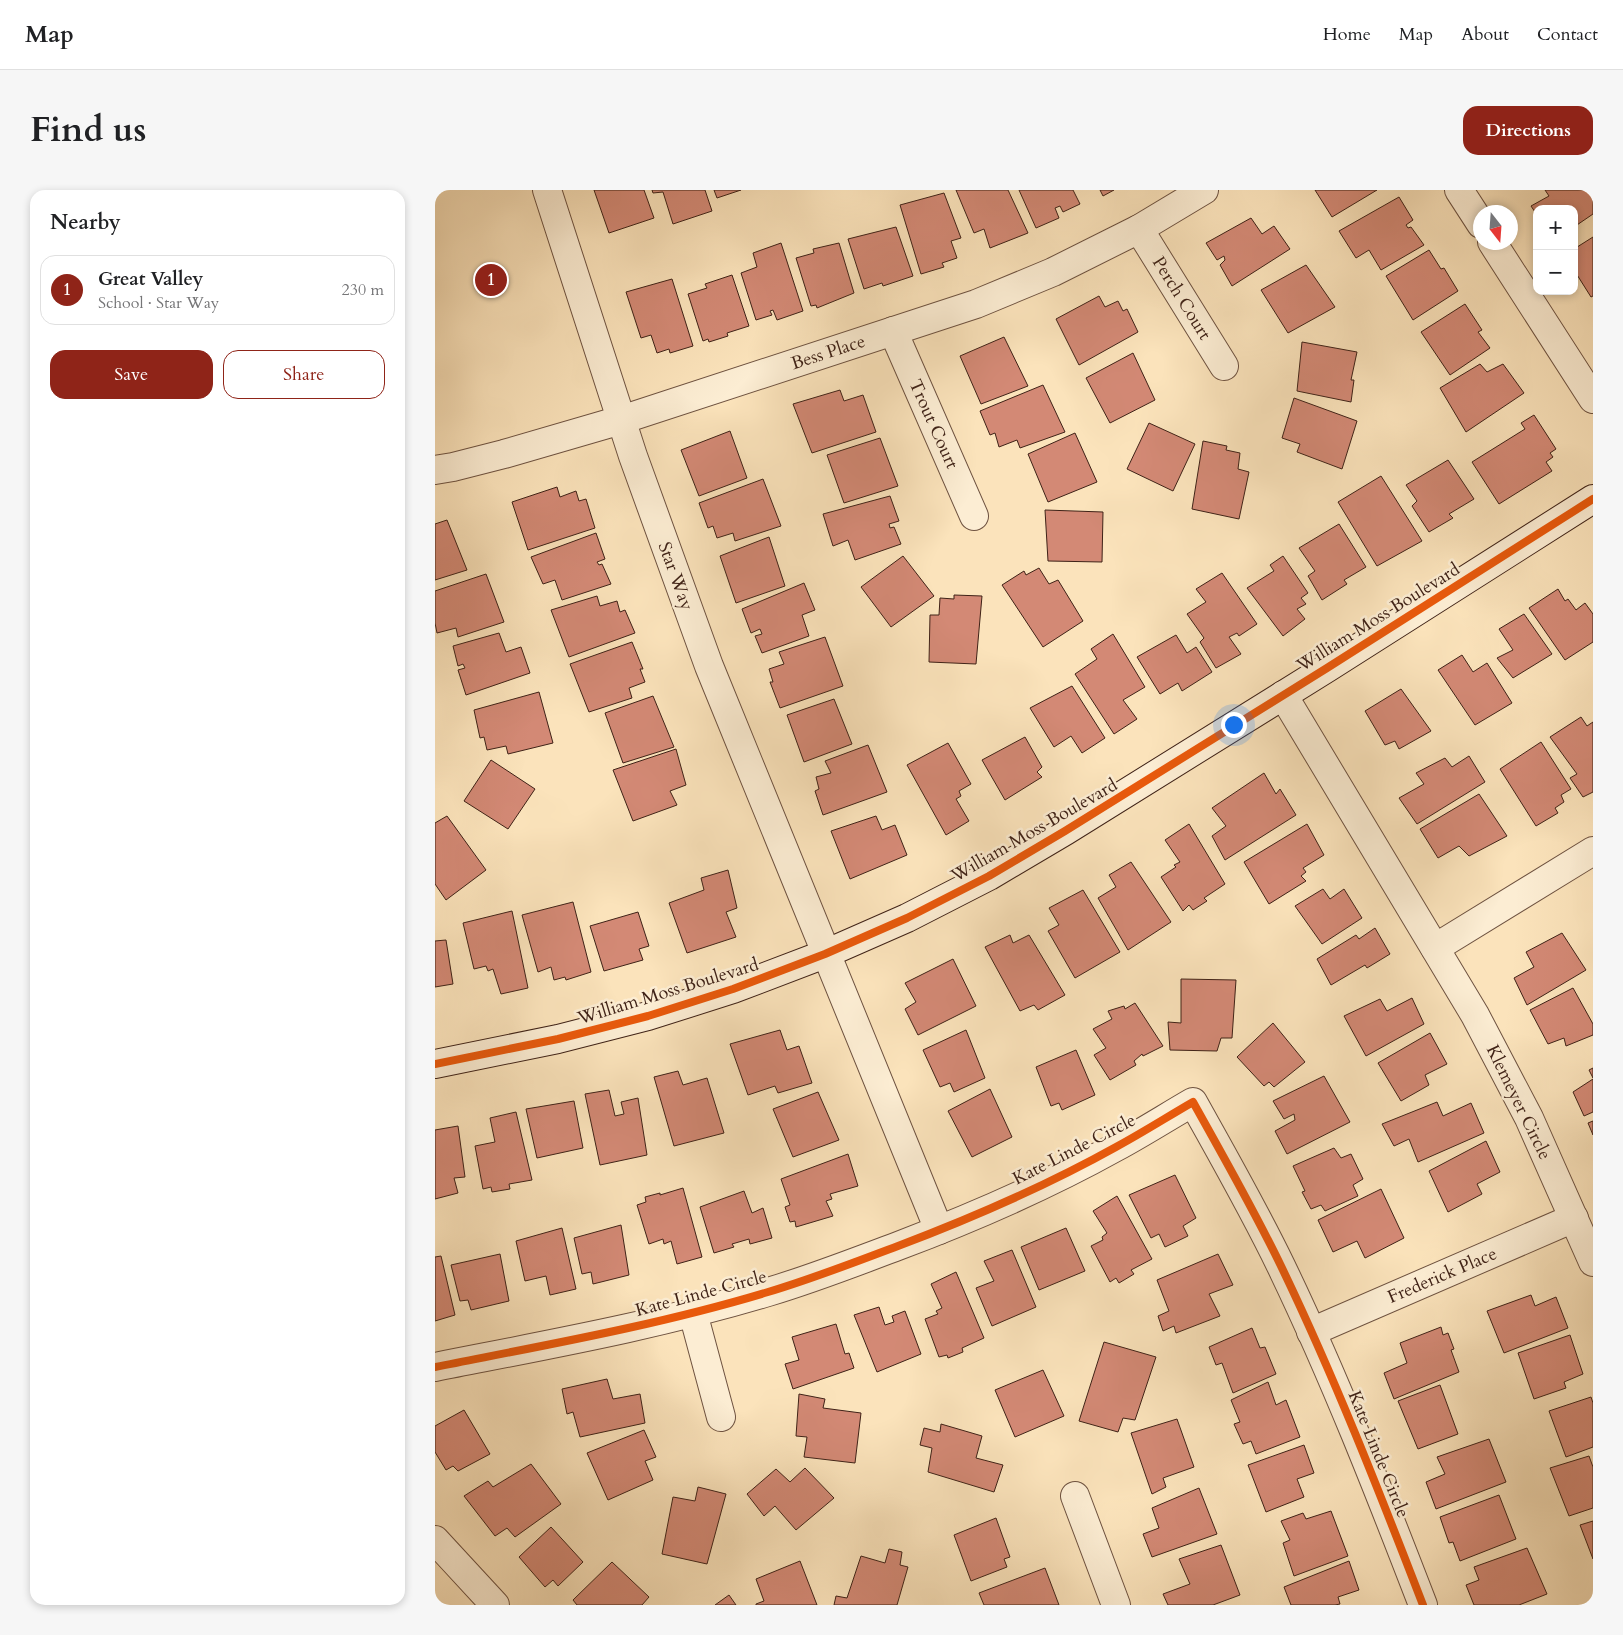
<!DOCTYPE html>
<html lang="en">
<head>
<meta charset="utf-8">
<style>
  :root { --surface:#fff; --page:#f6f6f6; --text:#202124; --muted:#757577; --line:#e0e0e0; --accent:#8f2418 }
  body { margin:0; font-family:Cardo,serif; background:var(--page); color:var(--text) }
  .controls { position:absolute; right:15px; top:15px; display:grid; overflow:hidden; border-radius:10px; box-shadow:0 2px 8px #0003 }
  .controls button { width:45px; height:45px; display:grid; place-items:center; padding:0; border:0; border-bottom:1px solid var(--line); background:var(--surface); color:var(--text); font:25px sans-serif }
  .compass { position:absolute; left:1038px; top:15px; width:45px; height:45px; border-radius:50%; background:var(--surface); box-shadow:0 2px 8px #0003; rotate:163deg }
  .you { position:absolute; left:798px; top:534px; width:18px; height:18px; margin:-12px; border:4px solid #fff; border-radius:50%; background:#1a73e8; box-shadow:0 0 0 8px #1a73e833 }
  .badge { display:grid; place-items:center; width:32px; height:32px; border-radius:50%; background:var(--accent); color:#fff; font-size:16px; font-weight:700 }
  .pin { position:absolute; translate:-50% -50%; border:2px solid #fff; box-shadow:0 1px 5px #0006 }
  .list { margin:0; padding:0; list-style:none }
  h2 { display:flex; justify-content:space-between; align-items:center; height:65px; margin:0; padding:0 20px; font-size:21px }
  h2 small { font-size:16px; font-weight:400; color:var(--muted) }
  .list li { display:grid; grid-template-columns:32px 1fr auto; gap:15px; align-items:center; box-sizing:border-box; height:70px; margin:0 10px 10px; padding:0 10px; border:1px solid var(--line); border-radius:15px }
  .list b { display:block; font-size:19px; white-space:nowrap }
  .list p { margin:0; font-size:16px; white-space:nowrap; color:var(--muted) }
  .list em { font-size:16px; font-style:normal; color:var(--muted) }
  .actions { display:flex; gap:10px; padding:15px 20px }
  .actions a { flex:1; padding:11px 0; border:1px solid var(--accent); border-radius:15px; text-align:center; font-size:18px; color:var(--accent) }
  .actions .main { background:var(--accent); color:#fff }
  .map { position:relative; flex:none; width:1158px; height:1415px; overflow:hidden; border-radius:15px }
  header { display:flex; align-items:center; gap:30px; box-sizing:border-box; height:70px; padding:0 25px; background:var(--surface); border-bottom:1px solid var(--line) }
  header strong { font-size:24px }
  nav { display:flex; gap:28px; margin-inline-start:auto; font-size:18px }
  .intro { display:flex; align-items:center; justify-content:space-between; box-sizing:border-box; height:120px; padding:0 30px }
  h1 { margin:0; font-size:35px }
  .button { padding:12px 22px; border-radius:15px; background:var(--accent); color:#fff; font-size:18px; font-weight:700 }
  main { display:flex; gap:30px; padding:0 30px }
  aside { flex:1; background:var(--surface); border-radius:15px; box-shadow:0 2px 8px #0003 }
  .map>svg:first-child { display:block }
  .building { fill:#d38975; stroke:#3f2217 }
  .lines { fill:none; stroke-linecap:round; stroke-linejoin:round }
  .street-casing { stroke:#6e5240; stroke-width:30 }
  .secondary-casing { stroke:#3f2217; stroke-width:30 }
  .street { stroke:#fcedd3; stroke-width:28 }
  .secondary { stroke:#fcedd3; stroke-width:28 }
  .cycleway-casing { stroke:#fcedd3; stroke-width:11 }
  .cycleway { stroke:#e8590c; stroke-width:8 }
  .labels { text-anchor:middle; stroke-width:5; stroke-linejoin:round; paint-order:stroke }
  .street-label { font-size:18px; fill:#3f2217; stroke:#fcedd3 }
</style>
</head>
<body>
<header>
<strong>Map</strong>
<nav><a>Home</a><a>Map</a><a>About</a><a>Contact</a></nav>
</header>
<div class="intro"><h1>Find us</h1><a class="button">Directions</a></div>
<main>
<aside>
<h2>Nearby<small></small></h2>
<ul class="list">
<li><span class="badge">1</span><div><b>Great Valley</b><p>School · Star Way</p></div><em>230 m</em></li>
</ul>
<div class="actions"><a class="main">Save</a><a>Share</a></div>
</aside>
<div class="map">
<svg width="1158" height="1415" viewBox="0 0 1158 1415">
  <rect width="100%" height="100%" fill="#fbe3bb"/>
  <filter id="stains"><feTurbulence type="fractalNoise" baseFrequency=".004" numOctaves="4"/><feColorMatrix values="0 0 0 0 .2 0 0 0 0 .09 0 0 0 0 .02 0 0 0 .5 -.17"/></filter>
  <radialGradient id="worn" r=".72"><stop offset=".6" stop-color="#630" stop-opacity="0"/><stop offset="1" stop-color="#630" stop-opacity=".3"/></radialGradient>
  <g class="building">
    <polygon points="159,0 209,0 219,28 174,43"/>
    <polygon points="217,0 270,0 277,21 238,34 228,2 218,3"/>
    <polygon points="279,0 306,0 282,8"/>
    <polygon points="521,0 573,0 593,43 555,58 549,39 539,43"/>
    <polygon points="584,0 638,0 645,14 628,22 625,16 620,18 624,28 601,38"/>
    <polygon points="665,0 679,0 668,6"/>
    <polygon points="880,0 942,0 897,27"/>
    <polygon points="1110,0 1158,0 1158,24 1139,37 1139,19 1102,19 1102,25 1096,16 1114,6"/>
    <polygon points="509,3 526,48 516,51 522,68 507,73 509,77 486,84 465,15"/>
    <polygon points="964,7 978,30 971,35 973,38 976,37 989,55 946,80 934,60 921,68 904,41"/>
    <polygon points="816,28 827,44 839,36 855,59 797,96 785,75 790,70 789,66 782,70 771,53"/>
    <polygon points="461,37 478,86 448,96 447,93 429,99 413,49"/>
    <polygon points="1158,47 1158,106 1156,107 1139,80 1139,59"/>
    <polygon points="346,53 368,121 342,130 338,120 335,121 337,125 321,130 306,83 322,77 318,63"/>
    <polygon points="404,53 419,103 382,118 381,115 376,116 361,68 379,63 378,59"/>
    <polygon points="994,60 1006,79 1009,78 1023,101 978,130 951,86"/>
    <polygon points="871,75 900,117 853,143 826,100"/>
    <polygon points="297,85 314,136 292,143 293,146 274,152 273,149 268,151 253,104 272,98 270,94"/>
    <polygon points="237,89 258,156 235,163 234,159 222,163 216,145 206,148 191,102"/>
    <polygon points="664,106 670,117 683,111 688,121 692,119 703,142 644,175 621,129"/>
    <polygon points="1030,114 1047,140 1043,142 1055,158 1015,185 986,142"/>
    <polygon points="569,147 593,196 546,214 525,166"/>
    <polygon points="867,152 922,162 916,190 919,190 916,212 862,201"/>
    <polygon points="698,163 720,210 675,233 651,188"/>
    <polygon points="1045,174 1052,182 1068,174 1089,203 1031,242 1005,198"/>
    <polygon points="608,195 630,242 585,258 582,250 564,257 560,243 555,245 545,221"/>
    <polygon points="405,200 409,211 428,205 441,242 377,263 358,214"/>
    <polygon points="859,208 922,231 907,279 862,262 865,254 847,248"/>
    <polygon points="1099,225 1121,259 1115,263 1118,267 1111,272 1117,281 1064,314 1037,272 1090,239 1086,233"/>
    <polygon points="714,233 760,254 738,301 692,279"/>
    <polygon points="295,241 312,288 264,306 246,260"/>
    <polygon points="640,243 662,292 613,312 593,264"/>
    <polygon points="445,248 463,296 409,313 392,265"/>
    <polygon points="768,251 792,256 791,260 805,263 803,279 814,282 804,329 757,319"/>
    <polygon points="1013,270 1039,309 1014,324 1018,328 994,342 977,316 982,311 971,295"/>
    <polygon points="946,286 987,351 942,376 903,312"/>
    <polygon points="328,289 346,336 300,351 298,343 282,348 278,336 273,338 264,313"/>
    <polygon points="122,297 125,307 141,301 144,311 151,309 160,338 93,360 77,312"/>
    <polygon points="455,306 464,331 454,334 455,338 459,337 466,354 420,370 413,350 398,356 388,324"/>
    <polygon points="610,320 668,322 667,372 613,371"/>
    <polygon points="12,330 32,380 0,390 0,334"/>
    <polygon points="904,334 931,377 909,390 912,394 887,410 873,386 880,381 864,358"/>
    <polygon points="161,343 170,369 162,372 164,375 167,374 176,394 127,410 120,390 108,394 96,367"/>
    <polygon points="334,347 350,396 301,413 285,366"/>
    <polygon points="468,366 499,406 456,437 426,397"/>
    <polygon points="848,366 873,403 866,408 871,414 862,419 870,429 848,446 812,398 839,381 835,375"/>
    <polygon points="604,378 614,394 623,390 648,431 608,457 567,395 589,381 591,385"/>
    <polygon points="787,383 822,434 804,446 802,443 794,447 806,464 781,478 765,452 769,448 752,424 771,412 761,399"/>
    <polygon points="51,384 69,432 23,447 21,438 2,443 0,433 0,401"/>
    <polygon points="369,393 380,420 367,425 374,446 327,463 320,446 327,444 325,439 316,443 307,419"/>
    <polygon points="1123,399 1130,411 1133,409 1141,420 1150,413 1158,424 1158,452 1130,470 1094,418"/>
    <polygon points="519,405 547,406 541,474 494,472 495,425 504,425 505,408 519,409"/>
    <polygon points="162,406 165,416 182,411 185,422 190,420 200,443 134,467 116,420"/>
    <polygon points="1089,424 1117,464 1078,488 1062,468 1078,460 1064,439"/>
    <polygon points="64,443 71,462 86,457 95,483 31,505 23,480 30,478 28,474 23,476 18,456"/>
    <polygon points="678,444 710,497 688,510 702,529 679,544 640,484 662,469 656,459"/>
    <polygon points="741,445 752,463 761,457 777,482 747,501 743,493 725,504 702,467"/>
    <polygon points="390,447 408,496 345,518 335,492 338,492 334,479 349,474 344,462"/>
    <polygon points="197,452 208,479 205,479 210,492 194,498 197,508 154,522 135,474"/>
    <polygon points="1027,465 1038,482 1052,473 1077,513 1040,535 1003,480"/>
    <polygon points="637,496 670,548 647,563 636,546 619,557 595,518"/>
    <polygon points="966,499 996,541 964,559 960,551 950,555 930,521"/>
    <polygon points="104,502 118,553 73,564 71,556 52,560 49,547 45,548 39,520"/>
    <polygon points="218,506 239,557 188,573 170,523"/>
    <polygon points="399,509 417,554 369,572 352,525"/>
    <polygon points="1146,527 1152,536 1158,532 1158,602 1148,607 1135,588 1142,584 1115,547"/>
    <polygon points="590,547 607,577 602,582 607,587 570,610 547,570"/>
    <polygon points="1106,552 1136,599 1126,605 1129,612 1120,618 1123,623 1101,636 1065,579"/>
    <polygon points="513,553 536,594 524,601 526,606 521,609 534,631 511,645 472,575"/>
    <polygon points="433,555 452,602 388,625 380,601 384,599 381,587 396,583 390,571"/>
    <polygon points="241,559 251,595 235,601 242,615 198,631 178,580"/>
    <polygon points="1034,566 1050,592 982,634 964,608 989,594 981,583 1010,568 1017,577"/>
    <polygon points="56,570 100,599 73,639 29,611"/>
    <polygon points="829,583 841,604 845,599 861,625 790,670 777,646 791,636 777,618"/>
    <polygon points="1044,604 1072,646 1034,666 1024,656 1003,668 985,639"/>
    <polygon points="12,626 51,680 11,710 0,694 0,633"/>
    <polygon points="441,626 447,640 460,635 472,665 415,689 396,641"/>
    <polygon points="754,634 790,694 769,708 772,711 758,720 754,715 748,721 726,687 741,677 739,675 745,672 730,650"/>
    <polygon points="872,634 889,665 868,678 871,682 866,686 871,691 834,714 809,672"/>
    <polygon points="696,672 736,732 693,760 663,708 681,697 674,685"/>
    <polygon points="293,680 302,718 291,722 301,747 252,763 234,713 269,700 266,688"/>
    <polygon points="888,699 895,709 909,699 927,728 887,754 860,716"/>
    <polygon points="648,700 685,762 640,788 613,741 624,735 614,718"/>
    <polygon points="138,712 156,782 131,790 130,787 119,790 116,777 103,782 87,725"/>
    <polygon points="77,721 93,798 66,804 58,779 53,781 51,776 39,779 28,733"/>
    <polygon points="203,722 214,756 204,759 208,770 169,781 155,736"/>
    <polygon points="940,738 955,764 932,778 930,775 896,795 882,769 921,745 924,749"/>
    <polygon points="1127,743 1151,780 1092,815 1079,788 1099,777 1091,762"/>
    <polygon points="575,745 578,753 594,745 630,805 603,820 599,815 585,821 550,757"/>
    <polygon points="11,750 18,794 0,797 0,751"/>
    <polygon points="518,769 541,816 483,845 470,819 481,812 470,793"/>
    <polygon points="746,789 801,790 797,848 786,848 782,861 735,860 733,832 746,833"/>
    <polygon points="1138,798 1158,834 1158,845 1131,856 1129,848 1113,854 1095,820"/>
    <polygon points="977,808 989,834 931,866 909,826 945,809 952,821"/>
    <polygon points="700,813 728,856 708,866 707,864 699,871 701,875 675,890 659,865 671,858 658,839 677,829 673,821 689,816 690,819"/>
    <polygon points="838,833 870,872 839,897 834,892 829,896 802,867"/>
    <polygon points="345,840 352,860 364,856 377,893 343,903 340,896 313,905 295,854"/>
    <polygon points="531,840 550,888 519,902 515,893 505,897 488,860"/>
    <polygon points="995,843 1012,874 990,885 994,895 966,911 943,873"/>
    <polygon points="641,860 660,905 627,920 624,913 616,916 601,877"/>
    <polygon points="1158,878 1158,888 1154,880"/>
    <polygon points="243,881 248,895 272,888 289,943 239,956 219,887"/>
    <polygon points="889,886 915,932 852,964 840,941 860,930 859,924 849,929 838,911"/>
    <polygon points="1158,889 1158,922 1149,926 1138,902"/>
    <polygon points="555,899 577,947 537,967 513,921"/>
    <polygon points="174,900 180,926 189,924 186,912 203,908 212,965 165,975 150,904"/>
    <polygon points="383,902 404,950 358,967 338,919"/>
    <polygon points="139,911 148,958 102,968 91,919"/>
    <polygon points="1002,912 1008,926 1036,913 1049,943 983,972 974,949 959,956 947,934"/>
    <polygon points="81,922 97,990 74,994 75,999 57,1002 56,997 48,999 40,956 60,952 55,928"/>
    <polygon points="1158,931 1158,945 1153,933"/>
    <polygon points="23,936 30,987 19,988 23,1003 0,1009 0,940"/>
    <polygon points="1051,951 1065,982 1042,994 1047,1004 1013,1022 994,981"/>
    <polygon points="899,958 906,968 916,964 928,989 918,995 923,1006 890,1021 886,1015 876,1019 867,1002 870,1001 858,976"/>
    <polygon points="413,964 423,996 395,1004 397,1009 391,1011 398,1026 361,1037 360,1031 355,1032 350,1017 355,1015 346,989"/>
    <polygon points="740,985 761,1028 748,1036 753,1046 730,1057 724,1044 716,1048 694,1005"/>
    <polygon points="248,998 267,1067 242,1074 236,1051 229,1054 228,1049 214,1054 202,1015 211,1012 210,1007 225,1003 225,1005"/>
    <polygon points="946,999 969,1048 930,1068 922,1051 898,1062 883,1030"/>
    <polygon points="309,1001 317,1023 328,1018 337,1048 315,1054 314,1049 297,1054 299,1057 279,1063 265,1017"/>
    <polygon points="682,1006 717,1069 696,1080 699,1084 684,1093 681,1088 675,1092 656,1056 668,1050 667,1047 672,1043 658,1021"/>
    <polygon points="186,1035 194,1085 158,1094 156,1082 147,1084 139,1048"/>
    <polygon points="127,1038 141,1099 115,1105 111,1086 90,1091 81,1051"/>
    <polygon points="631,1038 650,1081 604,1100 586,1057"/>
    <polygon points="577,1060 601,1117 557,1136 541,1098 559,1091 549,1071"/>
    <polygon points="65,1064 74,1111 36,1120 33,1110 25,1111 16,1075"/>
    <polygon points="783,1064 798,1095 774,1104 785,1126 741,1143 739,1136 728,1141 723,1126 734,1121 722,1090"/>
    <polygon points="6,1066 20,1125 0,1131 0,1067"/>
    <polygon points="521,1082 549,1148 527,1158 528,1162 513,1168 512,1165 504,1167 490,1129 503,1124 501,1121 507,1118 496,1094"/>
    <polygon points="1096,1105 1100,1116 1121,1107 1133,1138 1069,1163 1052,1121"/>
    <polygon points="444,1117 450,1135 459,1132 457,1126 470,1121 486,1164 442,1182 419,1125"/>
    <polygon points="401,1134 410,1164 414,1163 419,1178 358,1199 350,1174 364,1170 357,1147"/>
    <polygon points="1006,1137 1008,1145 1013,1143 1019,1159 1016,1160 1024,1182 959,1209 949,1183 972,1173 965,1153"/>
    <polygon points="817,1138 825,1158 830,1157 841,1184 798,1203 787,1173 781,1175 774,1157"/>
    <polygon points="1135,1145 1148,1184 1129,1192 1131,1198 1099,1209 1083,1163"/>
    <polygon points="669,1152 721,1167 700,1230 688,1228 683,1242 644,1231"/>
    <polygon points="608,1180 629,1226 580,1247 560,1200"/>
    <polygon points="172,1189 178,1209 205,1204 210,1233 145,1247 138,1222 132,1224 127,1199"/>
    <polygon points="833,1192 841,1215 851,1210 865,1247 821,1264 816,1251 808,1254 799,1234 805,1232 796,1210"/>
    <polygon points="1005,1195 1023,1244 983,1259 963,1211"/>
    <polygon points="364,1204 390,1209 388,1218 426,1223 420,1273 369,1267 372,1247 361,1246"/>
    <polygon points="1156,1207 1158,1213 1158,1257 1131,1267 1114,1221"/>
    <polygon points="29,1220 55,1264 23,1281 18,1276 11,1280 0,1262 0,1236"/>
    <polygon points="742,1229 759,1277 728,1288 731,1297 717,1304 696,1243"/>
    <polygon points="506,1234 547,1246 541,1268 568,1275 559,1302 493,1282 497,1258 485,1255 489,1238 505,1242"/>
    <polygon points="209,1240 221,1267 210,1271 218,1290 173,1310 152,1263"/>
    <polygon points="1054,1249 1071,1292 1001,1319 991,1292 1010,1284 1002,1267"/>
    <polygon points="869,1255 879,1283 862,1289 869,1307 831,1322 813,1275"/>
    <polygon points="1154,1266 1158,1277 1158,1318 1134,1326 1115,1278"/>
    <polygon points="96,1274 126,1314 80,1347 72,1338 60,1346 29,1306 53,1291 58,1297"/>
    <polygon points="370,1278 399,1308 361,1340 340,1316 329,1326 312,1304 341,1279 355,1292"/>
    <polygon points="263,1297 291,1304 272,1374 227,1364 238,1307 260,1311"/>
    <polygon points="764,1298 782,1344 717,1367 708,1344 724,1338 717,1318"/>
    <polygon points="1064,1305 1081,1349 1025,1371 1018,1352 1014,1353 1005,1327"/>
    <polygon points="896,1321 913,1366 859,1386 848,1353 855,1350 846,1331 868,1323 871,1329"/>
    <polygon points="561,1328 575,1367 569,1369 572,1377 536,1391 519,1345"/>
    <polygon points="1158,1331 1158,1369 1145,1335"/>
    <polygon points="116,1337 148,1372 123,1396 118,1390 110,1397 84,1367"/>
    <polygon points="786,1355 805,1405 778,1415 733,1415 728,1404 755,1394 744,1369"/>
    <polygon points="1092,1358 1112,1404 1084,1415 1039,1415 1031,1395 1044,1390 1039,1377"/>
    <polygon points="454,1359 467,1362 465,1375 473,1377 462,1415 399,1415 401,1406 412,1408 426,1366 450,1373"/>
    <polygon points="365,1371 382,1415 321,1415 321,1414 329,1411 321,1389"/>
    <polygon points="914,1371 924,1400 903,1407 905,1414 900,1415 856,1415 849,1397"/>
    <polygon points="177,1372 214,1407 207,1415 142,1415 138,1410"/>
    <polygon points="610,1378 624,1415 549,1415 544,1403"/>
    <polygon points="294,1405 301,1415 280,1415"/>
  </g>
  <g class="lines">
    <defs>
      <g id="street">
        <polyline points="112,0 198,266 274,476 504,1040"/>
        <polyline points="1024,0 1046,34"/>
        <polyline points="704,39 789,176"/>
        <polyline points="1057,52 1158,209"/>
        <polyline points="458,141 539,326"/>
        <polyline points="0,280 18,277 69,264 186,230 541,114 618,82 704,39 769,0"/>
        <polyline points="848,505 1040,825 1094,928 1158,1072"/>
        <polyline points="1000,758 1158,661"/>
        <polyline points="258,1123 286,1227"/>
        <polyline points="876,1142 1139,1028"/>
        <path d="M0,1177C111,1155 224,1135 333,1102C377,1089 420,1072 463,1056C537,1028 611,996 681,957C707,943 732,927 758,912C788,966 819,1020 846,1076C899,1186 944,1301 988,1415"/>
        <polyline points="640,1306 681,1415"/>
        <polyline points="0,1350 60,1415"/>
      </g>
      <polyline id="secondary" points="0,874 123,849 213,826 298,799 390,764 472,728 554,686 630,641 892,478 1158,309"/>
    </defs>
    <use href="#street" class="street-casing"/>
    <use href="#secondary" class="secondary-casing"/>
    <use href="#street" class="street"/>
    <use href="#secondary" class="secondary"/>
    <defs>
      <g id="cycleway">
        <polyline points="0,874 123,849 213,826 298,799 390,764 472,728 554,686 630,641 892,478 1158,309"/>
        <path d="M0,1177C111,1155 224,1135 333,1102C377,1089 420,1072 463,1056C537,1028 611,996 681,957C707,943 732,927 758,912C788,966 819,1020 846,1076C899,1186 944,1301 988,1415"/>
      </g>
    </defs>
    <use href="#cycleway" class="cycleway-casing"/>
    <use href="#cycleway" class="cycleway"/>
  </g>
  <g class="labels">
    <g class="street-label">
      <text transform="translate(747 108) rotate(58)" y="6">Perch Court</text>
      <text transform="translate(393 162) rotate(-18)" y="6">Bess Place</text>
      <text transform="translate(499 234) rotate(66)" y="6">Trout Court</text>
      <text transform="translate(241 386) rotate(70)" y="6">Star Way</text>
      <text transform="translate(943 427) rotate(-32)" y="6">William Moss Boulevard</text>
      <text transform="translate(599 640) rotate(-30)" y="6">William Moss Boulevard</text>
      <text transform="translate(233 801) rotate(-17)" y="6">William Moss Boulevard</text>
      <text transform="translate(1084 912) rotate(64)" y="6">Klemeyer Circle</text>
      <text transform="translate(639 959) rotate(-27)" y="6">Kate Linde Circle</text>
      <text transform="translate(1007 1085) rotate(-23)" y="6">Frederick Place</text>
      <text transform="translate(266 1103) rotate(-15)" y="6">Kate Linde Circle</text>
      <text transform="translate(944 1264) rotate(68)" y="6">Kate Linde Circle</text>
    </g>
  </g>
  <rect width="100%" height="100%" filter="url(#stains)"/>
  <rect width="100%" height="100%" fill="url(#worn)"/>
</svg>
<div class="controls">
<button>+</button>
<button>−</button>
</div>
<svg class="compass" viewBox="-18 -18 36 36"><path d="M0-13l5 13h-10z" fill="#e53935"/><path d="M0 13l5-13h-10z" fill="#757577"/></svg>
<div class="you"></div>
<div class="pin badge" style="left:56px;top:90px">1</div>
</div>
</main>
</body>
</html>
